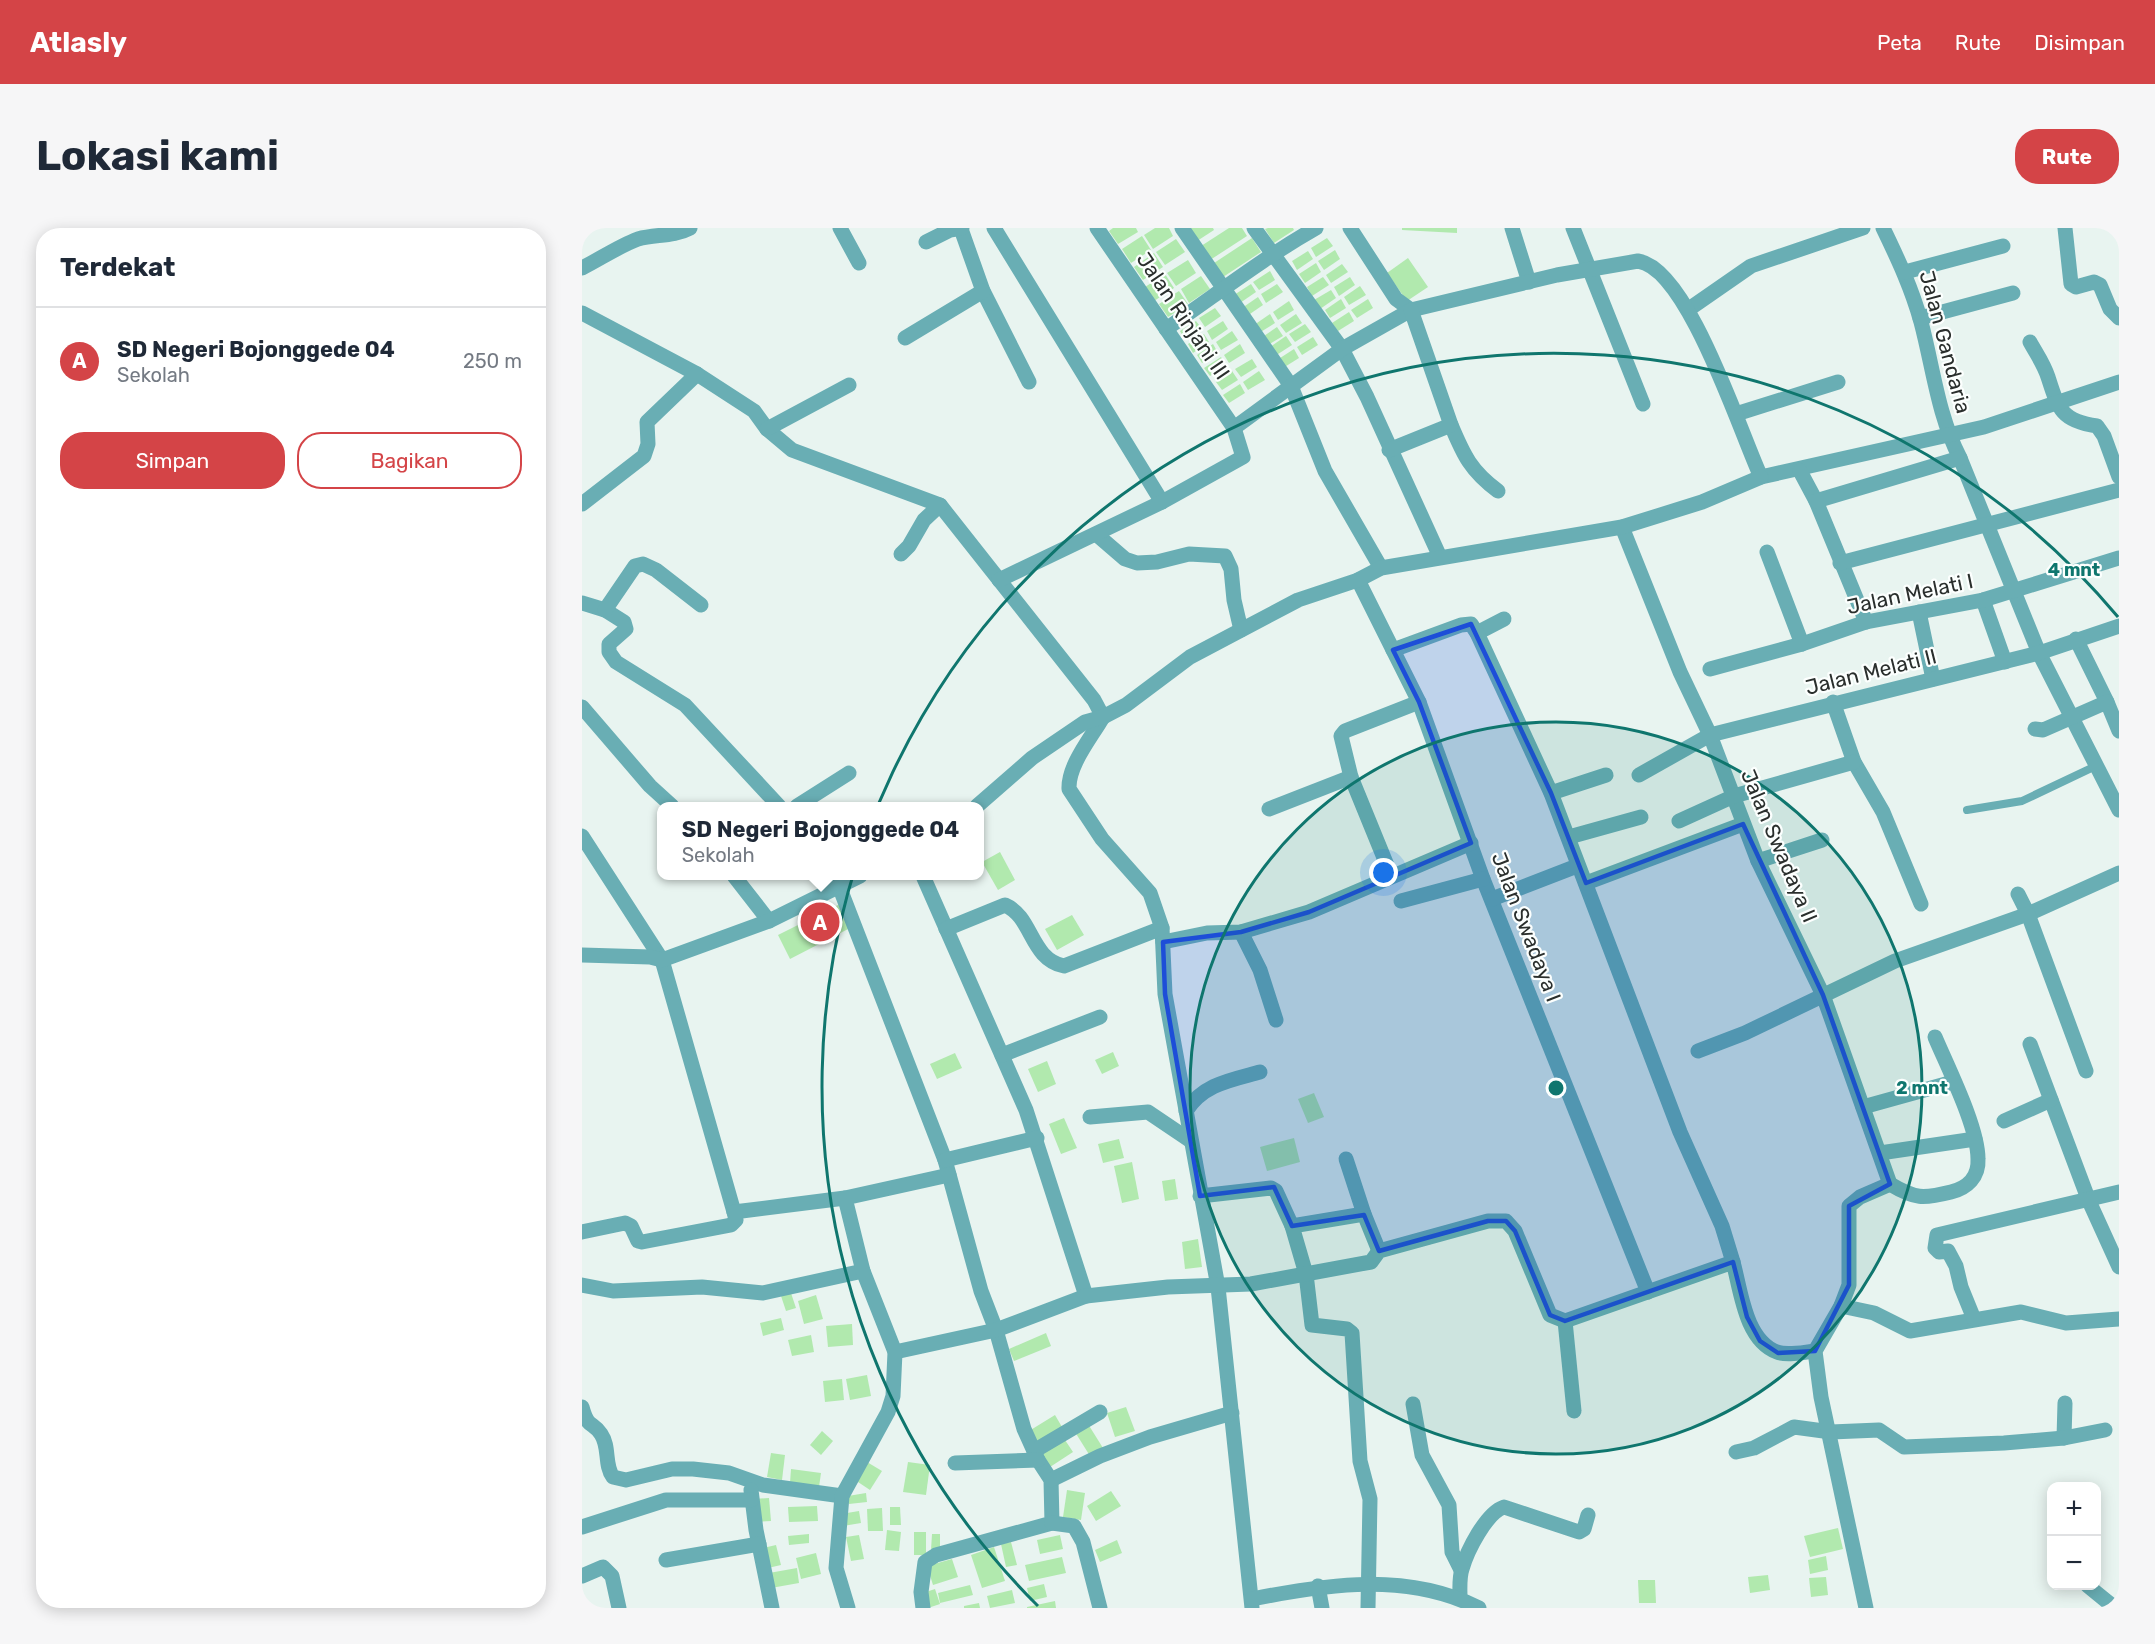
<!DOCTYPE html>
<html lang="id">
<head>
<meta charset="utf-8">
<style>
  :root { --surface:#fff; --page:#f6f6f7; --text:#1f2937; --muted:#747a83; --line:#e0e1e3; --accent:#d44447 }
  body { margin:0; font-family:Rubik,sans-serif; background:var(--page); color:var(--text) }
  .controls { position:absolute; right:18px; bottom:18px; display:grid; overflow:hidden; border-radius:12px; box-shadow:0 3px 15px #0003 }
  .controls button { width:54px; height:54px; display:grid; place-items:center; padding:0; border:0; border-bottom:2px solid var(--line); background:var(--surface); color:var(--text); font:30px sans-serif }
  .you { position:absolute; left:802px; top:645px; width:21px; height:21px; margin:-15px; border:4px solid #fff; border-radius:50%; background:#1a73e8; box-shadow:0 0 0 9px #1a73e833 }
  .badge { display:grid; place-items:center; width:39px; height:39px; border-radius:50%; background:var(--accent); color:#fff; font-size:20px; font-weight:700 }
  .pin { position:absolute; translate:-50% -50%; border:3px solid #fff; box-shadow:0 2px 6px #0006 }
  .popup { position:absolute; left:75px; top:574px; width:327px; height:78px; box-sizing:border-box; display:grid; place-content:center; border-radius:12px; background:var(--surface); filter:drop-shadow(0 2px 4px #0005); font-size:20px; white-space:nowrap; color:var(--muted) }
  .popup b { font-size:22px; color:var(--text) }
  .popup::after { content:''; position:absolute; left:50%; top:100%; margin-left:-12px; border:12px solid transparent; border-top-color:var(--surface) }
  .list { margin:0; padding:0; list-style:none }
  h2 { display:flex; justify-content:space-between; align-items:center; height:78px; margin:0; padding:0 24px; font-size:26px }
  h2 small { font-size:20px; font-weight:400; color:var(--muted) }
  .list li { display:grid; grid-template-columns:39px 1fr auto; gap:18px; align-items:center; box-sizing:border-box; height:108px; padding:0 24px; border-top:2px solid var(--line) }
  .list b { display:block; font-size:22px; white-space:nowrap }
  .list p { margin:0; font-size:20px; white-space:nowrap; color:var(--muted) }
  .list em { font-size:20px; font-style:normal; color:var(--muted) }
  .actions { display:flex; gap:12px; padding:18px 24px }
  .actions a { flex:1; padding:14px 0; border:2px solid var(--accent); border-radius:24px; text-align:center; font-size:21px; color:var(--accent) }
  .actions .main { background:var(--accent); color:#fff }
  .map { position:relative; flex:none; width:1537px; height:1380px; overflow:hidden; border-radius:24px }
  header { display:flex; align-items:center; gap:36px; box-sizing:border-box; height:84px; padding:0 30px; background:var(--accent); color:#fff }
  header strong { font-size:28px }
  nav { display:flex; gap:33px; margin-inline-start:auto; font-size:21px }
  .intro { display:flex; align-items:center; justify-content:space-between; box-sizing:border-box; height:144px; padding:0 36px }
  h1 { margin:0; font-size:42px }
  .button { padding:15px 27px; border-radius:24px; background:var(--accent); color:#fff; font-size:21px; font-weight:700 }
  main { display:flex; gap:36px; padding:0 36px }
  aside { flex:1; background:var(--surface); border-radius:24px; box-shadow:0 3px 15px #0003 }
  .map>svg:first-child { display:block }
  .building { fill:#b1e9ae }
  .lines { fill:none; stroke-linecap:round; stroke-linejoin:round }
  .lane { stroke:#69aeb4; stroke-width:8 }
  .street { stroke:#69aeb4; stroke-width:15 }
  .marked { fill:#1d4ed8; fill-opacity:0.2; stroke:#1d4ed8; stroke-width:4.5; stroke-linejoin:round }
  .ring { fill:none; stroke:#0f766e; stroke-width:3 }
  .labels { text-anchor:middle; stroke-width:4.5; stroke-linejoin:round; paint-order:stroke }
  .street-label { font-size:21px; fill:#2a2f2d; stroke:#fcfffe }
  .centre { fill:#0f766e; stroke:#fcfffe; stroke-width:3 }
  .ring-label { font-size:18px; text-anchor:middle; font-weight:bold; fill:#0f766e; stroke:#fcfffe; stroke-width:4.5; stroke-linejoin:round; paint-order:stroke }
</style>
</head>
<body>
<header>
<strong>Atlasly</strong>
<nav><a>Peta</a><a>Rute</a><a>Disimpan</a></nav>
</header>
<div class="intro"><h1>Lokasi kami</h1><a class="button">Rute</a></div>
<main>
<aside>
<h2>Terdekat<small></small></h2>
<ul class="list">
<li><span class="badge">A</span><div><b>SD Negeri Bojonggede 04</b><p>Sekolah</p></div><em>250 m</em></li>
</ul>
<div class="actions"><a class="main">Simpan</a><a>Bagikan</a></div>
</aside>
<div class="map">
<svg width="1537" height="1380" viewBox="0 0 1537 1380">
  <rect width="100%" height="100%" fill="#e8f4f0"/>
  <g class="building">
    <polygon points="531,0 554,0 556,4 536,16 527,3"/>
    <polygon points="573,0 587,0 591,8 571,21 562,7"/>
    <polygon points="604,0 631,0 632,2 612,15"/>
    <polygon points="647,0 660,0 665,8 625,34 616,20"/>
    <polygon points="686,0 711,0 712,2 692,15 683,1"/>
    <polygon points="820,0 875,0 875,5 820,2"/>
    <polygon points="560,8 569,22 549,35 540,21"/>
    <polygon points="670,10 679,24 638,51 629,37"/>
    <polygon points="745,10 751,18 734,29 729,20"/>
    <polygon points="594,11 603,24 583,37 574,24"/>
    <polygon points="753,22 758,31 742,42 736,33"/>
    <polygon points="726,23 731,31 715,42 710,33"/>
    <polygon points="572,25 581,39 561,52 552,39"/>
    <polygon points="826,30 846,59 825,73 805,45"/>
    <polygon points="606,32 614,45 594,58 585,45"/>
    <polygon points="734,35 739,44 723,55 717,46"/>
    <polygon points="760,36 766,44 749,55 744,47"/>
    <polygon points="688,43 693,52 677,62 671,54"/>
    <polygon points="583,46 592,60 572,73 563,59"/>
    <polygon points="619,48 628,61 607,75 599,61"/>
    <polygon points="741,49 747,57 730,68 725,59"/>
    <polygon points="768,49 773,57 757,68 752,59"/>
    <polygon points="669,56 674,64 658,75 652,67"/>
    <polygon points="695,56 701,64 684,75 679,66"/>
    <polygon points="778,58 784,67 767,77 762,69"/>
    <polygon points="749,62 754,70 738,81 732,72"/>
    <polygon points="597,63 606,76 586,89 577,76"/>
    <polygon points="676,69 681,77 665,88 660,80"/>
    <polygon points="759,71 764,80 748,90 743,82"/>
    <polygon points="786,71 791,80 775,90 769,82"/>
    <polygon points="707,73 712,82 696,92 691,84"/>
    <polygon points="633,80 639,88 623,99 617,90"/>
    <polygon points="767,84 772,93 756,103 750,95"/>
    <polygon points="688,86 693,95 677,105 672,97"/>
    <polygon points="714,86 720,95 704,105 698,97"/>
    <polygon points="614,93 620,101 603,112 598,103"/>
    <polygon points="641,93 646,101 630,112 625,103"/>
    <polygon points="723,96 729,104 713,114 707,106"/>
    <polygon points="695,99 701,108 684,118 679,110"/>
    <polygon points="650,103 656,112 639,122 634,114"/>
    <polygon points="622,106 627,114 611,125 606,116"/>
    <polygon points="704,108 710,117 693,128 688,119"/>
    <polygon points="731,109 736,117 720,127 715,119"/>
    <polygon points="631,116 636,125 620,135 615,127"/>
    <polygon points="658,116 663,125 647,135 642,127"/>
    <polygon points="712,121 717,130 701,140 695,132"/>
    <polygon points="639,129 644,138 628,148 622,140"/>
    <polygon points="670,131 675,139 659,149 653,141"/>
    <polygon points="650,143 656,152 640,162 634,154"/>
    <polygon points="677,143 683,152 666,162 661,154"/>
    <polygon points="658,156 663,165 647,175 641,167"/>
    <polygon points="418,624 433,652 416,662 400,634"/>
    <polygon points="258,676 270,699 208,731 196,707"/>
    <polygon points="490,687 502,707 475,722 463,701"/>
    <polygon points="531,824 537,838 520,846 513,832"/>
    <polygon points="373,825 380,840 355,851 348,836"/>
    <polygon points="465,833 474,856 456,864 446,841"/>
    <polygon points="732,865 742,889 726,895 716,871"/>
    <polygon points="482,890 495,920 479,926 467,896"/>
    <polygon points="712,910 718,934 685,943 678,919"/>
    <polygon points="537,911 542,930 521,935 516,916"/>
    <polygon points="550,934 557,971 540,975 532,938"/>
    <polygon points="593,951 596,971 583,973 580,953"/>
    <polygon points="616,1011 620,1039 603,1041 600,1014"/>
    <polygon points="209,1065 214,1080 204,1083 199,1068"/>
    <polygon points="234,1067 241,1091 222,1096 216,1073"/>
    <polygon points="199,1090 202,1102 181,1108 178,1095"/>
    <polygon points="270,1096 271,1117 246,1119 244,1098"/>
    <polygon points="464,1105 469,1118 432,1133 427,1121"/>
    <polygon points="229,1107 232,1124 210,1128 206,1112"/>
    <polygon points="285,1147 289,1168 268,1172 264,1151"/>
    <polygon points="260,1151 262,1172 243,1174 241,1153"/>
    <polygon points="544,1179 553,1203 533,1209 525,1185"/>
    <polygon points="473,1187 480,1199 454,1215 447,1203"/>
    <polygon points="506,1196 521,1220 508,1228 493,1204"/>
    <polygon points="240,1203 251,1213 239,1227 228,1217"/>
    <polygon points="481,1209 491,1224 468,1239 458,1224"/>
    <polygon points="189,1225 203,1227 200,1252 185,1249"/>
    <polygon points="285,1234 300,1243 288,1262 273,1252"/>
    <polygon points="326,1234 348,1237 344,1267 321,1264"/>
    <polygon points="209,1241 239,1245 237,1259 208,1255"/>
    <polygon points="485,1262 503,1265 499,1292 481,1289"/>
    <polygon points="529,1263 539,1278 514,1293 505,1278"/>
    <polygon points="284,1265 285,1274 267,1276 266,1268"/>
    <polygon points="187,1270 189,1293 173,1294 172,1271"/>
    <polygon points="235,1278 236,1293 207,1294 206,1279"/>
    <polygon points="308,1279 318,1279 319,1297 308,1297"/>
    <polygon points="300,1280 301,1303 286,1303 285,1281"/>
    <polygon points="277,1283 279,1295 261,1298 259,1286"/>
    <polygon points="1256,1300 1261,1321 1228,1329 1222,1308"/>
    <polygon points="305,1302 319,1304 317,1323 303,1322"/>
    <rect x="332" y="1304" width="12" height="23"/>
    <polygon points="227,1306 227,1315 207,1317 206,1308"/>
    <polygon points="350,1306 358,1306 358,1322 349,1322"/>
    <polygon points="277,1307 282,1331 269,1333 264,1309"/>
    <polygon points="478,1307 481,1321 458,1326 455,1312"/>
    <polygon points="535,1312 540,1325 518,1334 513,1322"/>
    <polygon points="429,1314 435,1337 424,1339 419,1316"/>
    <polygon points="194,1317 199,1337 186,1340 181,1320"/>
    <polygon points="412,1319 423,1353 400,1360 389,1327"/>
    <polygon points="234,1325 239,1346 219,1351 214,1330"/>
    <polygon points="1244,1328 1246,1342 1228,1346 1226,1332"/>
    <polygon points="480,1329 484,1345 447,1353 443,1337"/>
    <polygon points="370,1331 376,1349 351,1357 345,1338"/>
    <polygon points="215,1340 217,1355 189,1360 187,1345"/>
    <polygon points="1186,1347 1188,1362 1168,1365 1166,1349"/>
    <polygon points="1244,1349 1246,1367 1229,1369 1227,1350"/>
    <polygon points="1056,1352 1073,1352 1074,1375 1057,1375"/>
    <polygon points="462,1356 465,1369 448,1373 445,1360"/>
    <polygon points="388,1357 391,1367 358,1375 356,1365"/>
    <polygon points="353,1361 358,1376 346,1380 341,1365"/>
    <polygon points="430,1362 433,1375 408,1380 405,1368"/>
    <polygon points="473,1373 474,1380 445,1380 445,1379"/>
    <polygon points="397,1375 398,1380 382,1380 382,1378"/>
  </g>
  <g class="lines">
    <polyline class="lane" points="1385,582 1440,573 1516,537"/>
    <g class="street">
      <polyline points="258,0 277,35"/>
      <polyline points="412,0 580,274"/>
      <polyline points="600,0 709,158 743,243 799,340"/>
      <polyline points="672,0 760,121 785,169 858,329"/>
      <polyline points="768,0 814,71 829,82"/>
      <polyline points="930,0 947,54"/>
      <polyline points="991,0 1061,176"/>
      <path d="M1301,0C1316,31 1330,61 1339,94C1351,139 1356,188 1378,230L1457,425L1537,582"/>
      <polyline points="1483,0 1489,56 1494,59 1512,54 1518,57 1528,81 1537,90"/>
      <polyline points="379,1 401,63 447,154"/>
      <polyline points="344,14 368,2 380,0"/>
      <path d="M0,40C18,31 37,18 56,11C74,6 91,9 108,0"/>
      <polyline points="1323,44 1421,18"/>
      <polyline points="1107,81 1169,38 1281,0"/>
      <polyline points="0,85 115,146 172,183 185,201 210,222 358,277 512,472 521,489"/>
      <polyline points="1338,90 1431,65"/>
      <path d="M584,101C634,67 681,30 734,0"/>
      <polyline points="323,110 401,63"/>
      <path d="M1448,114C1454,125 1462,136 1466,149C1476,180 1479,193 1515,198L1522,208L1537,249"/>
      <polyline points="1154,186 1256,154"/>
      <path d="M869,197C882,228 889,243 916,263"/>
      <path d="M652,200L760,121L829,82L975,47L1056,33C1106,40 1158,204 1179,249L1402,199L1537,154"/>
      <polyline points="185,201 267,157"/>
      <polyline points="807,222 869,197 829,82"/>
      <polyline points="1218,243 1234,273 1284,394"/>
      <polyline points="1234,273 1378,230"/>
      <polyline points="0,276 62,228 66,216 65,194 115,146"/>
      <polyline points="1040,299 1098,444 1128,507 1176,633 1241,767 1308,956"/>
      <polyline points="514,306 543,331 555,335 575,334 607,326 643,328 649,341 652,372 659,402"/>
      <polyline points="1185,324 1220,416"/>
      <polyline points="319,326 327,318 342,292 358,277"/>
      <polyline points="1258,335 1537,262"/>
      <polyline points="417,352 580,274 661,229 652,200 515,0"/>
      <polyline points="776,352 837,474 901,651 1066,1064"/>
      <polyline points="1401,372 1423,434"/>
      <polyline points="0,375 23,382 42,394 44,401 27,416 27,424 34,434 103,477 197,578"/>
      <polyline points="23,382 53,338 61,336 74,342 119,377"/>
      <polyline points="1337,384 1351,451"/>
      <polyline points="895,405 922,391"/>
      <polyline points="1494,411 1525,474"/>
      <polyline points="811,422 879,397 889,396 895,405 969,565 1098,904 1140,998 1151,1034"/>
      <polyline points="1128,441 1220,416 1284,394 1401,372 1537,330"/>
      <polyline points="1251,474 1272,534 1301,584 1339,676"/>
      <polyline points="0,479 68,558 90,578"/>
      <path d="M521,489C509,510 486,537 487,561L520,611L568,665L580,700L583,766L636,1059L670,1380"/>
      <polyline points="1453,501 1461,502 1525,474 1537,503"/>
      <polyline points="1057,547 1128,507 1457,425 1537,398"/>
      <polyline points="969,565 1024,547"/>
      <polyline points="215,578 267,545"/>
      <polyline points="395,578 450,530 503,494 521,489 544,477 608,429 716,372 776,352 799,340 1040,299 1120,274 1179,249"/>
      <polyline points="687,581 769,549"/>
      <polyline points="1097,593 1152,568 1272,534"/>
      <polyline points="0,608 80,732 152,984"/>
      <polyline points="987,609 1059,589"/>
      <polyline points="1176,633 1240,612"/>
      <polyline points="809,647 769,549 759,508 763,503 837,474"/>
      <polyline points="152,648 187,693"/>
      <polyline points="249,648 257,658 363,932 399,1063 414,1102 442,1201 456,1232 469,1252 470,1295 354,1327 343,1334 339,1364 341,1380"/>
      <polyline points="341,648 444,882 504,1068"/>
      <polyline points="1004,655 1161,596"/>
      <polyline points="1436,666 1446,686 1537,645"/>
      <polyline points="910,671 995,638"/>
      <polyline points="819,673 901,651"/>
      <path d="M364,701L423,677C451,689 448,731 482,738L580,700"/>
      <polyline points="659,704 678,742 694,792"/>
      <polyline points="581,714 625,705 659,704 727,684 889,615"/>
      <polyline points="0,727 68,729 80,732 187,693 278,648"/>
      <polyline points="1448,816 1507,973 1537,1039"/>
      <polyline points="1116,823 1163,805 1313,733 1446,686 1504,843"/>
      <polyline points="420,827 518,789"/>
      <polyline points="1281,879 1371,854"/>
      <path d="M604,883C621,856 649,852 678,844"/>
      <polyline points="508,889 566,884 609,913"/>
      <polyline points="1422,893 1469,872"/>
      <polyline points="1298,925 1393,911"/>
      <polyline points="764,931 782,986"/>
      <polyline points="363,932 455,910"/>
      <path d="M1308,956C1333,971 1341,971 1369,964C1385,960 1397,949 1396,931C1396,899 1366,840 1353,809"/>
      <polyline points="618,968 689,960 694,963 710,998 782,986 797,1023"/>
      <polyline points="710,998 724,1046 730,1097 765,1101 770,1105 778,1233 788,1271 786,1380"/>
      <polyline points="0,1004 43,995 49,998 56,1013 60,1014 149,997 154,992 152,984 263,970"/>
      <polyline points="0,1057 31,1063 120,1059 181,1065 281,1043"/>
      <polyline points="1259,1078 1292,1085 1328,1103 1439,1084 1484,1095 1537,1091"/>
      <polyline points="1392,1091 1379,1059 1374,1038 1366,1023 1357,1024 1353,1020 1355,1007 1537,964"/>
      <polyline points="983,1093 992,1183"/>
      <path d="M313,1124L414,1102L504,1068L586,1059L669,1056L789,1034L797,1023L906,993H924L933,1003L968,1087L983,1093L1151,1034C1159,1063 1163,1112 1195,1124C1205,1128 1222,1124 1233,1123"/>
      <polyline points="831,1176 840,1227 867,1277 870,1324 879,1342"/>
      <path d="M0,1179C6,1201 10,1193 19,1206C28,1219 22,1237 31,1249L44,1252L90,1241H111L147,1245L181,1257L260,1268"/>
      <polyline points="1482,1210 1483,1175"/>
      <polyline points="452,1223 518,1184"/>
      <polyline points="1154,1224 1172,1220 1212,1199 1249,1204 1297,1202 1322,1219 1422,1215 1482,1210 1523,1202"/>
      <polyline points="373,1235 456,1232"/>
      <polyline points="469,1252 518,1228 568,1209 650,1185"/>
      <polyline points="169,1262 174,1302 190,1380"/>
      <polyline points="470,1295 492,1298 501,1314 518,1380"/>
      <polyline points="0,1299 84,1272 169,1272"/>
      <polyline points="84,1332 177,1316"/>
      <polyline points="0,1348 21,1339 30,1348 37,1380"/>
      <polyline points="736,1358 740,1380"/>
      <polyline points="1506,1358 1533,1380"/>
      <path d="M878,1370C878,1361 877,1350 880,1341C885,1323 904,1285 922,1279L997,1304L1002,1301L1006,1287"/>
      <path d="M670,1371C746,1356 825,1344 897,1380"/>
      <polyline points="266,1380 254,1340 260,1268 306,1184 311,1168 313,1124 281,1043 263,970 367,947"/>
      <polyline points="1284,1380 1239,1169 1233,1123 1259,1078 1267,1057 1267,978 1278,969 1308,956"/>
    </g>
  </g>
  <path class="marked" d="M889,396L969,565L1004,655L1161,596L1241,767L1308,956L1267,978V1057L1233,1123L1196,1125L1178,1113L1165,1089L1151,1034L983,1093L968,1087L933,1003L924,993H906L797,1023L782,987L710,998L692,959L618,968L583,766L581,714L659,704L727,684L889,615L837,474L811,422Z"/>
  <circle cx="974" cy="860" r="366" fill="#0f766e" fill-opacity=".12"/>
  <g class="ring">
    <circle cx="974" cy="860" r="366"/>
    <path d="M456 1378A733 733 0 1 1 1536 389"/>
  </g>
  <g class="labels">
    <g class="street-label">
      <text transform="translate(601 88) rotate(56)" y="7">Jalan Rinjani III</text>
      <text transform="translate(1363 114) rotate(75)" y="7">Jalan Gandaria</text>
      <text transform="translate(1328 366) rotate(-12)" y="7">Jalan Melati I</text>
      <text transform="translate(1289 444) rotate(-14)" y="7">Jalan Melati II</text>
      <text transform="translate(1197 618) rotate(67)" y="7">Jalan Swadaya II</text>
      <text transform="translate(944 699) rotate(69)" y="7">Jalan Swadaya I</text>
    </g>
  </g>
  <circle cx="974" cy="860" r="9" class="centre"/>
  <g class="ring-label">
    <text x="1492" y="348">4 mnt</text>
    <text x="1340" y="866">2 mnt</text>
  </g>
</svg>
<div class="controls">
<button>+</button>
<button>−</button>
</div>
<div class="you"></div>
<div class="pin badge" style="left:238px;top:694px">A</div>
<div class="popup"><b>SD Negeri Bojonggede 04</b>Sekolah</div>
</div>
</main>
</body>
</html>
